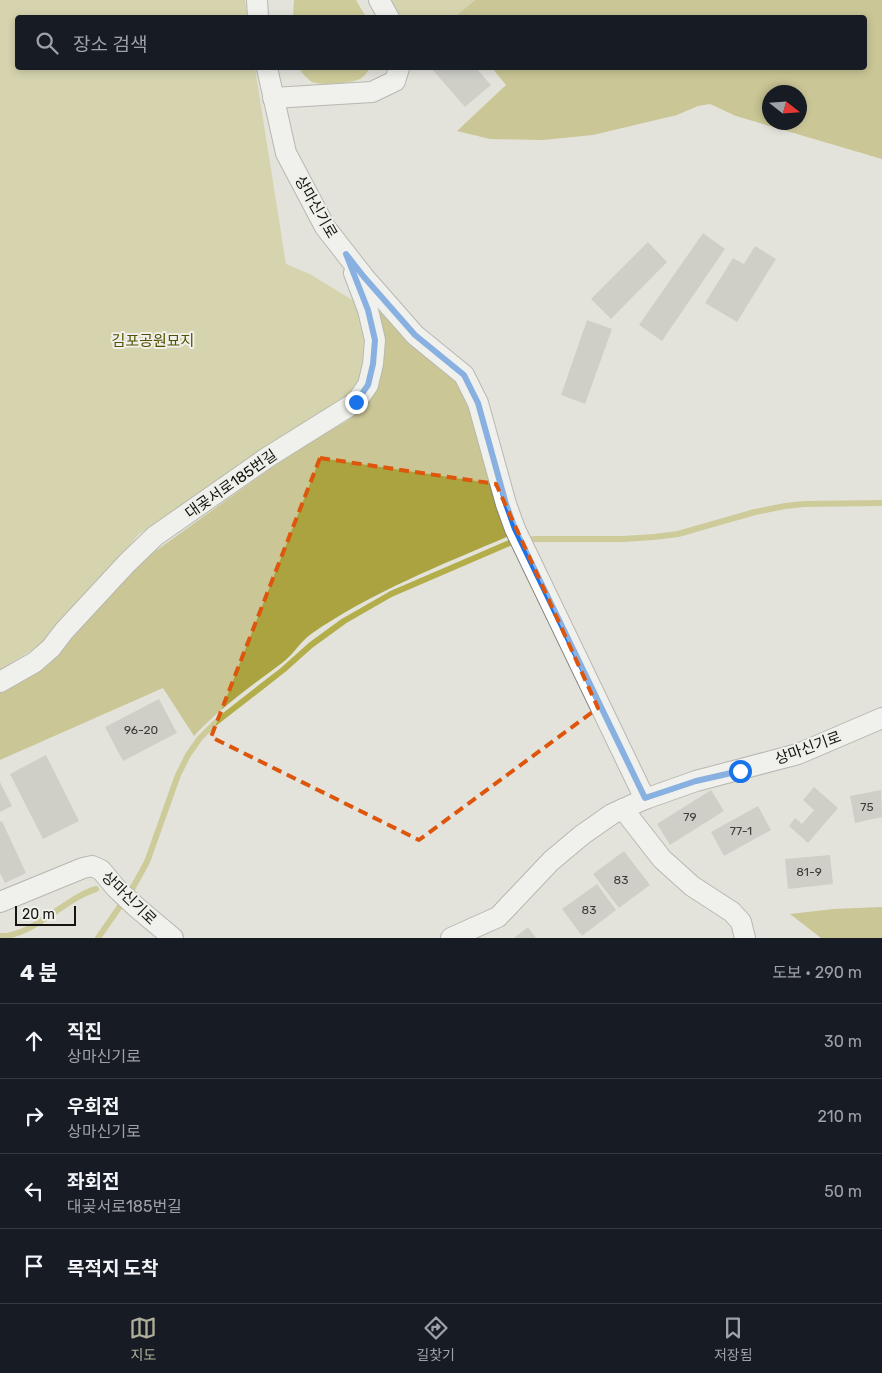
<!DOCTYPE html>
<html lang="ko">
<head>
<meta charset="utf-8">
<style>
  :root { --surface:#171b24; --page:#20242c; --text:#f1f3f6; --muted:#9ea1a6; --line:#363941; --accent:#b0b09a }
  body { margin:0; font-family:Rubik,"Noto Sans KR",sans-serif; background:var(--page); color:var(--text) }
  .compass { position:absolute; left:762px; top:85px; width:45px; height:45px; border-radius:50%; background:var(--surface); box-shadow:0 2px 8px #0003; rotate:107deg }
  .scale { position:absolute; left:15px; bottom:12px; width:61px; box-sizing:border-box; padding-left:5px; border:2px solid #141412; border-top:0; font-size:14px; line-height:18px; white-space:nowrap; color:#141412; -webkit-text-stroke:4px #f0f0ea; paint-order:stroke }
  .stop { position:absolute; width:15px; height:15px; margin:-11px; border:4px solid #1a73e8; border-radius:50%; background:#fff }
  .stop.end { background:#1a73e8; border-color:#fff; box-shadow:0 1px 5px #0008 }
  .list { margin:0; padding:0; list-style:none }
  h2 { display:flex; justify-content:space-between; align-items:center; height:65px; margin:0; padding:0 20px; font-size:21px }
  h2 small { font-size:16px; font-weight:400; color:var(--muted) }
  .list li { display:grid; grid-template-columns:32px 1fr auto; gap:15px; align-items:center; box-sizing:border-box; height:75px; padding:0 20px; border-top:1px solid var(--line) }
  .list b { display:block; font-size:19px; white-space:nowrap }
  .list p { margin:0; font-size:16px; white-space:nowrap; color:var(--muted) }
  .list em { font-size:16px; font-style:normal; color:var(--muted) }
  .icon { flex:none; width:28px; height:28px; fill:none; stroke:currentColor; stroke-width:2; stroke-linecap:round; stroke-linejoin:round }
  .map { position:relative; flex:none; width:882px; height:938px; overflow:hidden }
  .search { position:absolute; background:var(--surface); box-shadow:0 2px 8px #0003; left:15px; right:15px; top:15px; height:55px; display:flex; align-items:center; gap:12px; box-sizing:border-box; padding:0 18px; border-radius:5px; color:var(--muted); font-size:19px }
  .sheet { height:365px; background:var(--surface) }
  nav { display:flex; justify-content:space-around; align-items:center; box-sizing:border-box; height:70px; border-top:1px solid var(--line); background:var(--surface); font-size:14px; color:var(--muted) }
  nav a { display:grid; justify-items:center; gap:2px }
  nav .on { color:var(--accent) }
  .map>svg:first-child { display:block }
  .green { fill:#c5c178 }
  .forest { fill:#aaa340; fill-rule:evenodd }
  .water { fill:#b3ad4a }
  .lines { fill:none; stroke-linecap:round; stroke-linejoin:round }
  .stream { stroke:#b3ad4a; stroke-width:6 }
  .building { fill:#b7b6b0 }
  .minor-casing { stroke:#83837d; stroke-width:22 }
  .minor { stroke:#fff; stroke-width:20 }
  .route { stroke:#1a73e8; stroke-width:6 }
  .marked { fill:none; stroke:#dd560c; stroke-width:4; stroke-dasharray:10 6; stroke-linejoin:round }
  .labels { text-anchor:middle; stroke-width:4; stroke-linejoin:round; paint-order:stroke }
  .number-label { font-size:12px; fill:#3d3c3a }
  .street-label { font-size:15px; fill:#141412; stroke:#f0f0ea }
  .park-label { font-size:15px; fill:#545000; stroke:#f0f0ea }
</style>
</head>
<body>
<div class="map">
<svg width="882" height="938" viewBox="0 0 882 938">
  <rect width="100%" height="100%" fill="#e3e3dc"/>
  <g class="green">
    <polygon points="0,0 245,0 248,17 18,18 18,68 255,68 286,264 310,274 354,301 366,341 359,393 257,455 139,534 49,639 0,670"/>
    <polygon points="389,0 475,0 455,18 399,17"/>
  </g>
  <g class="forest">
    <path d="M475,0H882V159L736,116L710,104L698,106L677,115L593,135L543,140L490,139L457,131L506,85L492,68H864V18L455,17ZM770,92H800V122H770Z"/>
    <path d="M379,311L408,340L461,382L473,407L509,536C441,565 372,592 311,634C300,642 293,655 282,663C251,686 220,708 194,736L163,688L0,760V692L150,555L271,468L317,438L347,421L360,409L382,344Z"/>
    <polygon points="882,907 882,938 821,938 790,914 833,909"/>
  </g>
  <g class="water">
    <polygon points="294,0 356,0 366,17 293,17"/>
    <path d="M299,68H370C368,71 364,77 360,79C351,83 321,86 312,82C307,79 301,72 299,68Z"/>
  </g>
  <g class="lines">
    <g class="stream">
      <path d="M0,936C31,938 65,898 96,889"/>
      <polyline points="98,938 132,889 147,862 178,775 188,755 200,738 215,723 283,670 311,645 344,621 391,594 512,542 535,539 623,539 654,537 678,534 755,512 785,506 804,504 882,503"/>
    </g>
  </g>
  <g class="building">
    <polygon points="431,68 476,68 491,85 465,107"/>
    <polygon points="703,233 725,249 662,341 639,325"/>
    <polygon points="648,242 667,262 611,319 591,299"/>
    <polygon points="755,246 776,259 737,322 705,303 733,258 744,264"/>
    <polygon points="587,320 612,329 585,404 561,395"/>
    <polygon points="159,699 177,733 123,761 105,727"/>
    <polygon points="46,755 79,821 43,839 10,774"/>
    <polygon points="0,782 12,806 0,812"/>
    <polygon points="814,787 838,808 808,843 789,826 795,818 802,824 814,810 803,800"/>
    <polygon points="711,790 724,811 670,845 657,824"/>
    <polygon points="881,790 882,817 855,823 850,796"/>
    <polygon points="758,806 771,830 724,856 711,832"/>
    <polygon points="2,821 26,873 5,883 0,873 0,822"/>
    <polygon points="624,851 650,885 619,908 593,874"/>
    <polygon points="830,855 833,884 788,889 785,859"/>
    <polygon points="597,884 616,910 582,936 562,909"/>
    <polygon points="528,927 536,938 514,938"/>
  </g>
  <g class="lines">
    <defs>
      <g id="minor">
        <polyline points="257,0 258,18"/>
        <polyline points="379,0 389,18"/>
        <polyline points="267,68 286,153 325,227 364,277 415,335 464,375 478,403 506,504 515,529 645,799"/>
        <polyline points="273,98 372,92 395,81 399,68"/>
        <polyline points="0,682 35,662 51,648 64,631 127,563 155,536 268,457 356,402 368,385 373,364 375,340 368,310 354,273"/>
        <polyline points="623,809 662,859 692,886 732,912 741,922 745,938"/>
        <polyline points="0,902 83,868 92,866 101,870 116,888 135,906 173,938"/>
        <polyline points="451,938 498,917 551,861 582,835 612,814 645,799 696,781 798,754 882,718"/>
      </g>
    </defs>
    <use href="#minor" class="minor-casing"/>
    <use href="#minor" class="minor"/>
  </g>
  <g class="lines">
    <polyline class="route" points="356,402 368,385 373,364 375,340 368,310 346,254 364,277 415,335 464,375 478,403 506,504 515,529 645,798 696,781 740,771"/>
  </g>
  <path d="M0 0H882V938H0ZM320,458L496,484L598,708L419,840L211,737Z" fill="#e3e3dc" fill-opacity=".55" fill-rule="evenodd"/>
  <path class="marked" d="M320,458L496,484L598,708L419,840L211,737Z"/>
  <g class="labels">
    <g class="number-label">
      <text x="141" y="734">96-20</text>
      <text x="867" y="811">75</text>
      <text x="690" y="821">79</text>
      <text x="741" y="835">77-1</text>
      <text x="809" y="876">81-9</text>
      <text x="621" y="884">83</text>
      <text x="589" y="914">83</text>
    </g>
    <g class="street-label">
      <text transform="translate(316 207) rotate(60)" y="5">상마신기로</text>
      <text transform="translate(231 484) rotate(-35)" y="5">대곶서로185번길</text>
      <text transform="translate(808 748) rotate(-20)" y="5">상마신기로</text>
      <text transform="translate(129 898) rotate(44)" y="5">상마신기로</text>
    </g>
    <g class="park-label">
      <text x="153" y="346">김포공원묘지</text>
    </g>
  </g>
</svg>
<svg class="compass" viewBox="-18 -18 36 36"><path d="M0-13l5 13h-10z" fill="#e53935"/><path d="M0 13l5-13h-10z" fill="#9ea1a6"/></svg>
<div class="scale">20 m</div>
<div class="stop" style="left:740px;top:771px"></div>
<div class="stop end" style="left:356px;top:402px"></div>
<div class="search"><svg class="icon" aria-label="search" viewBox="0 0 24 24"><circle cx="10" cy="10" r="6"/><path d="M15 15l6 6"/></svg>장소 검색</div>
</div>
<section class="sheet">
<h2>4 분<small>도보 · 290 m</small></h2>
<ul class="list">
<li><svg class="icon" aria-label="ahead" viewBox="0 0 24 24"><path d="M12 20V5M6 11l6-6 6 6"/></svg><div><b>직진</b><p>상마신기로</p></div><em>30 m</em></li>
<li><svg class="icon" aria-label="right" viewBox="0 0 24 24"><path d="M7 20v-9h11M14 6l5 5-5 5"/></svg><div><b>우회전</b><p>상마신기로</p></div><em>210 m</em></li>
<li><svg class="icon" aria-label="left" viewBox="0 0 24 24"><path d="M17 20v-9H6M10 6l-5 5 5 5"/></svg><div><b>좌회전</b><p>대곶서로185번길</p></div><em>50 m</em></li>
<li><svg class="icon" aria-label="arrive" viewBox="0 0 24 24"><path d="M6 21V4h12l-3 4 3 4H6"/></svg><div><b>목적지 도착</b></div></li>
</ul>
</section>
<nav>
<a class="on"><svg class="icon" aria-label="map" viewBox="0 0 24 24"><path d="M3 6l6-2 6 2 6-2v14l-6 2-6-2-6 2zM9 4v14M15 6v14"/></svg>지도</a>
<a><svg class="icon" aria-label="directions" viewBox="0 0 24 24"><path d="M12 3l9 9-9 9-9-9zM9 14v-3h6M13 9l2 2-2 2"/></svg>길찾기</a>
<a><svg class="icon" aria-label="saved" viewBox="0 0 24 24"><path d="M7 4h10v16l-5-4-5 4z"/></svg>저장됨</a>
</nav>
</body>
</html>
